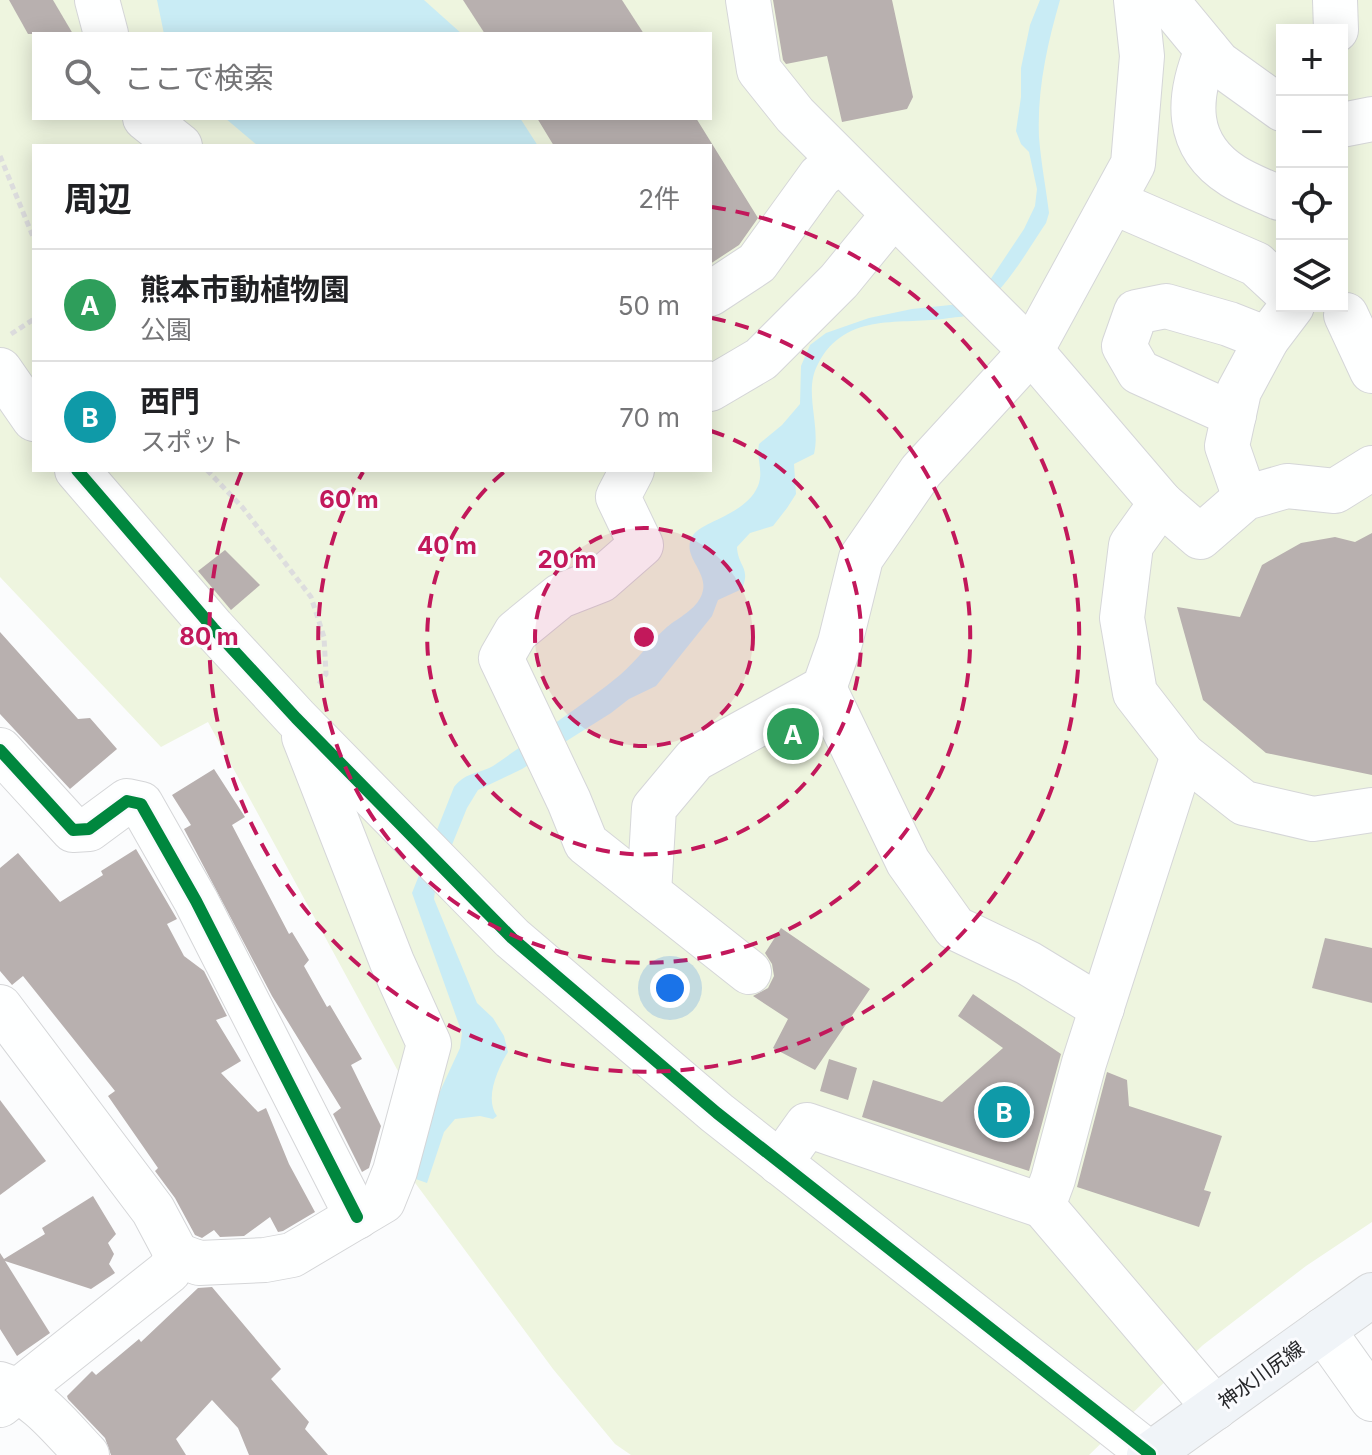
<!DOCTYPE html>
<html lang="ja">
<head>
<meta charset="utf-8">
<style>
  :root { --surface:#fff; --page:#f2f2f2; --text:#202124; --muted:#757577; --line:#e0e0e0; --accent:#0f766e }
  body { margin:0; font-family:Inter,"Noto Sans JP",sans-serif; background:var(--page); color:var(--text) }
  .controls { position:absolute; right:24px; top:24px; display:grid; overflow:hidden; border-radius:0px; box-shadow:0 4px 20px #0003 }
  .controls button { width:72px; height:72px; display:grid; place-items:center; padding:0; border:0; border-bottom:2px solid var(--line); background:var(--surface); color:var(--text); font:40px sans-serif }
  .you { position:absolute; left:670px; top:988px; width:28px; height:28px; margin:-20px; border:6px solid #fff; border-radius:50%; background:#1a73e8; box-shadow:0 0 0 12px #1a73e833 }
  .badge { display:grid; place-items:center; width:52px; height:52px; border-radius:50%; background:var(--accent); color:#fff; font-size:26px; font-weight:700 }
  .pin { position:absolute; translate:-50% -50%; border:4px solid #fff; box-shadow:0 2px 8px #0006 }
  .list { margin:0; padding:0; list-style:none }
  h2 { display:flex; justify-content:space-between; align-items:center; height:104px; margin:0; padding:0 32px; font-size:34px }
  h2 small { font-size:26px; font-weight:400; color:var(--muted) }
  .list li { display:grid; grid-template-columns:52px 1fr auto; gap:24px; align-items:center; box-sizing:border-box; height:112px; padding:0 32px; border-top:2px solid var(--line) }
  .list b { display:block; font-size:30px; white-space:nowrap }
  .list p { margin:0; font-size:26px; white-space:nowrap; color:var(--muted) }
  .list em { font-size:26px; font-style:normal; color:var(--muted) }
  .icon { flex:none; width:44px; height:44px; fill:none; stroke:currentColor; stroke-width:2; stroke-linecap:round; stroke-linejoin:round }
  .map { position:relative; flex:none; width:1372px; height:1455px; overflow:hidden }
  .search { position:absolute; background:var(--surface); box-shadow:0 4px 20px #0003; left:32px; top:32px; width:680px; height:88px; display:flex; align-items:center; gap:20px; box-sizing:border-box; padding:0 28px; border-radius:0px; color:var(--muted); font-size:30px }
  .panel { position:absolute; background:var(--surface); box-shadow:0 4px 20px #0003; left:32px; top:144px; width:680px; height:328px; border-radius:0px }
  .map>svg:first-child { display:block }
  .green { fill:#eef5df; fill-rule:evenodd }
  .water { fill:#c9ecf5 }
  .building { fill:#b8b0af }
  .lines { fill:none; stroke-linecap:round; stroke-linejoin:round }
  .minor-casing { stroke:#d5d6d8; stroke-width:46 }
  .major-casing { stroke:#d6d7d8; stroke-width:46 }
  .path { stroke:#ddddde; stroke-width:5; stroke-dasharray:6 4; stroke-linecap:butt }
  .minor { stroke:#feffff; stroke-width:44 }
  .major { stroke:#f0f4f8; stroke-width:44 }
  .cycleway-casing { stroke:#fafbfe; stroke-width:17 }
  .cycleway { stroke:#00873e; stroke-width:12 }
  .ring { fill:none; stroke:#c2185b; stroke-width:4; stroke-dasharray:14 10 }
  .labels { text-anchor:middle; stroke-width:6; stroke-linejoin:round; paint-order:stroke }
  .street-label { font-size:20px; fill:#26272a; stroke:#fafbfe }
  .centre { fill:#c2185b; stroke:#fafbfe; stroke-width:4 }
  .ring-label { font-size:24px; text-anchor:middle; font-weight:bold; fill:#c2185b; stroke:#fafbfe; stroke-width:6; stroke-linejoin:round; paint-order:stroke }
</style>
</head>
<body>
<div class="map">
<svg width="1372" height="1455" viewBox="0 0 1372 1455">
  <rect width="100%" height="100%" fill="#fbfcfd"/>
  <path class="green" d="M0,0H1372V1222L1306,1266L1203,1345L1089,1455H631L615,1444L553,1369L410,1176L423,1117L208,722L161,747L0,577ZM1282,30H1342V306H1282ZM34,34H710V118H34ZM34,146H710V470H34Z"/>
  <g class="water">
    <polygon points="157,0 424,0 462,34 164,34"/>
    <path d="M1040,0H1060C1047,45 1037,90 1039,137C1041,163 1046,188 1049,213L1046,223C1025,254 1005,292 973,313C967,317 957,317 949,318C902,326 846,310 818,364C803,391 821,425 814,454L794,464L796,494L787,508L773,526L750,533L737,547C738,567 751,567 742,589L718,600L712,616L656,686L629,699L611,713L522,769L478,790L467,808L436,884L434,899L477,1003L493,1018L504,1036L508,1052C498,1068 484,1099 497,1116L493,1119L480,1116L455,1119L444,1132L427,1183L410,1177L432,1118L430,1113L460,1048L462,1033L412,893L454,787C468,770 480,775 496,764C537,735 581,707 620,675C637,660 650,642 667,627C679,617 696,610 702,594C710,572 681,557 692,537C700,521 745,516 758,486C764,471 756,459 759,444L782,425L800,404L801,366L810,345L826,333L869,318L912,309L960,304L988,283L1024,229L1035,206L1037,189L1029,152L1021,144L1016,131L1021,97V68L1030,25Z"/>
    <polygon points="225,118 520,118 538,146 258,146"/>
  </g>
  <g class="building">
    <polygon points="9,0 53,0 73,34 28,34"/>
    <polygon points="463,0 622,0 644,34 485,34"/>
    <polygon points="773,0 892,0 913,97 907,109 842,122 827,56 786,64 783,60"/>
    <polygon points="537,118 696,118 758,218 739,245 710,264 710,146 554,146"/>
    <polygon points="1372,533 1372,775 1266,753 1203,700 1177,607 1240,617 1262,565 1301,543 1335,537 1355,542"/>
    <polygon points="225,550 260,585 231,610 198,571"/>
    <polygon points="0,632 78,719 90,718 117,749 70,789 0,714"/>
    <polygon points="214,769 245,817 232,825 289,934 292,932 309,960 304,966 327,1007 330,1005 362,1059 351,1065 381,1126 369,1168 362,1172 333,1114 341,1108 272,996 184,829 191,825 172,795"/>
    <polygon points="136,849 177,919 167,924 184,956 204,971 227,1016 216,1020 241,1061 221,1073 258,1112 266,1108 289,1164 315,1212 283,1231 278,1232 270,1217 244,1236 220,1237 214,1230 202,1238 195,1235 175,1198 155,1171 158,1168 108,1096 115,1091 23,976 12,985 0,971 0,868 18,853 60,902 103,875 101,871"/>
    <polygon points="781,928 870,989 815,1070 773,1048 788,1019 753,996 768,988 774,976 772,964 765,953"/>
    <polygon points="1325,938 1372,948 1372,1003 1312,988"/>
    <polygon points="973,994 1061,1054 1029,1171 862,1117 873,1080 942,1102 1003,1048 958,1016"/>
    <polygon points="829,1059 857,1068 848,1100 820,1091"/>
    <polygon points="1107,1072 1127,1080 1129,1106 1222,1136 1204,1190 1211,1192 1199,1227 1077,1187"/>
    <polygon points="0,1100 46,1161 0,1195"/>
    <polygon points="93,1196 116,1234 108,1243 114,1254 109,1264 115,1273 91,1289 5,1261 50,1333 17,1356 0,1329 0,1253 4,1259 45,1234 42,1228"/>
    <polygon points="212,1287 281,1369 271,1379 309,1422 305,1429 328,1455 249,1455 238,1428 212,1400 176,1439 186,1455 111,1455 105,1438 68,1399 67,1396 92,1371 96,1375 139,1339 141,1342 198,1288"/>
  </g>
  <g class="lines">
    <defs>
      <g id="minor">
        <polyline points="97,0 106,34"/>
        <polyline points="748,0 759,70 795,115 1031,351 1161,503 1200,537 1245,498 1287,486 1335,491 1372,468"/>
        <polyline points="1166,0 1218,63 1282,109"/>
        <polyline points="1335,0 1336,30"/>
        <path d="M1207,50C1187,98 1184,145 1233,176C1247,185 1264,191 1279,198"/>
        <polyline points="145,118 180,146"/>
        <polyline points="1342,125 1372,119"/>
        <polyline points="1113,202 1256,264 1282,288"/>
        <polyline points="710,294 757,263 820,176 840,161"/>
        <polyline points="1346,315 1372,371"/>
        <polyline points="0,370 34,419"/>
        <polyline points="710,389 761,359 839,281 893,215"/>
        <polyline points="1234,415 1139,372 1124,346 1136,312 1166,306 1229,324 1267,339"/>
        <polyline points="77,470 213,628 296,718 512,938 717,1113 1150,1454"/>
        <polyline points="632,470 618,497 641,545 601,580 560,596 516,632 501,658 569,801 586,843 749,972"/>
        <polyline points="1245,498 1227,446 1239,391 1267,339 1292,306"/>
        <polyline points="1161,503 1131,545 1122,618 1135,693 1183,755 1244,803 1313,819 1372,810"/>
        <polyline points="824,688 908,862 955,928 1028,963 1102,1008"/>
        <polyline points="0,750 73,830 89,829 127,801 141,804 196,901 357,1217"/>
        <polyline points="649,893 654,808 695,759 824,688 840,643 861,558 921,471 1031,351 1133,164 1142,56 1136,0"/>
        <polyline points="0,1007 153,1210 177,1255 169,1271 0,1405"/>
        <polyline points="780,1163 807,1125 1043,1206 1053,1179 1084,1063 1183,755"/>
        <polyline points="1043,1206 1215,1408"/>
        <polyline points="177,1255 199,1263 265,1260 292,1255 383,1201 395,1171 429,1044 392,962 304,737"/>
        <polyline points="1323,1330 1372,1399"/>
        <path d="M0,1384C37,1395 61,1428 87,1455"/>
      </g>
      <polyline id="major" points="1149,1455 1372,1295"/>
    </defs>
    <use href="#minor" class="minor-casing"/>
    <use href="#major" class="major-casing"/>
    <g class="path">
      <polyline points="0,156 34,239"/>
      <polyline points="11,334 34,319"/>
      <polyline points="207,470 243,508 311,597 324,637 326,674 319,684"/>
    </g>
    <use href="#minor" class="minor"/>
    <use href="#major" class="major"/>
    <defs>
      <g id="cycleway">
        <polyline points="77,470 213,628 296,718 512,938 717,1113 1150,1454"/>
        <polyline points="0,750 73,830 89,829 127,801 141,804 196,901 357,1217"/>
      </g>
    </defs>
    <use href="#cycleway" class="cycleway-casing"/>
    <use href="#cycleway" class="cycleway"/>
  </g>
  <circle cx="644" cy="637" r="109" fill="#c2185b" fill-opacity=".12"/>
  <g class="ring">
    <circle cx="644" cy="637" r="109"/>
    <path d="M711 431A217 217 0 1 1 505 471"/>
    <path d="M712 318A326 326 0 1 1 363 472"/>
    <path d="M712 207A435 435 0 1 1 242 471"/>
  </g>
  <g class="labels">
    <g class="street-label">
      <text transform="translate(1261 1375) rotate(-36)" y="7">神水川尻線</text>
    </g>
  </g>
  <circle cx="644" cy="637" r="12" class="centre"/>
  <g class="ring-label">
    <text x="349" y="508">60 m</text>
    <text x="447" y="554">40 m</text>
    <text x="567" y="568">20 m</text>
    <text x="209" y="645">80 m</text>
  </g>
</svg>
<div class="controls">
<button>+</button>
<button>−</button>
<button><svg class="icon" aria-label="locate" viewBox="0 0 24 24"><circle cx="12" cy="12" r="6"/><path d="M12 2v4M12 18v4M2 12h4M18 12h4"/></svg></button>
<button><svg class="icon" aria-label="layers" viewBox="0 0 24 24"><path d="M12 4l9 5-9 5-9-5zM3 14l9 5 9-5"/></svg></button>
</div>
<div class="you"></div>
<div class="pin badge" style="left:793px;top:734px;background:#2e9e5b">A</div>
<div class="pin badge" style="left:1004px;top:1112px;background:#0f9aa8">B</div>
<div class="search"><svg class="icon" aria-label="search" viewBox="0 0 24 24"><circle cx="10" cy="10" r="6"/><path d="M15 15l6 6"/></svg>ここで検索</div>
<section class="panel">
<h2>周辺<small>2件</small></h2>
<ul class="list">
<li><span class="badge" style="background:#2e9e5b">A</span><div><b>熊本市動植物園</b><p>公園</p></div><em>50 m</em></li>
<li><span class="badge" style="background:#0f9aa8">B</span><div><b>西門</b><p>スポット</p></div><em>70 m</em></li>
</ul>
</section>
</div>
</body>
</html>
